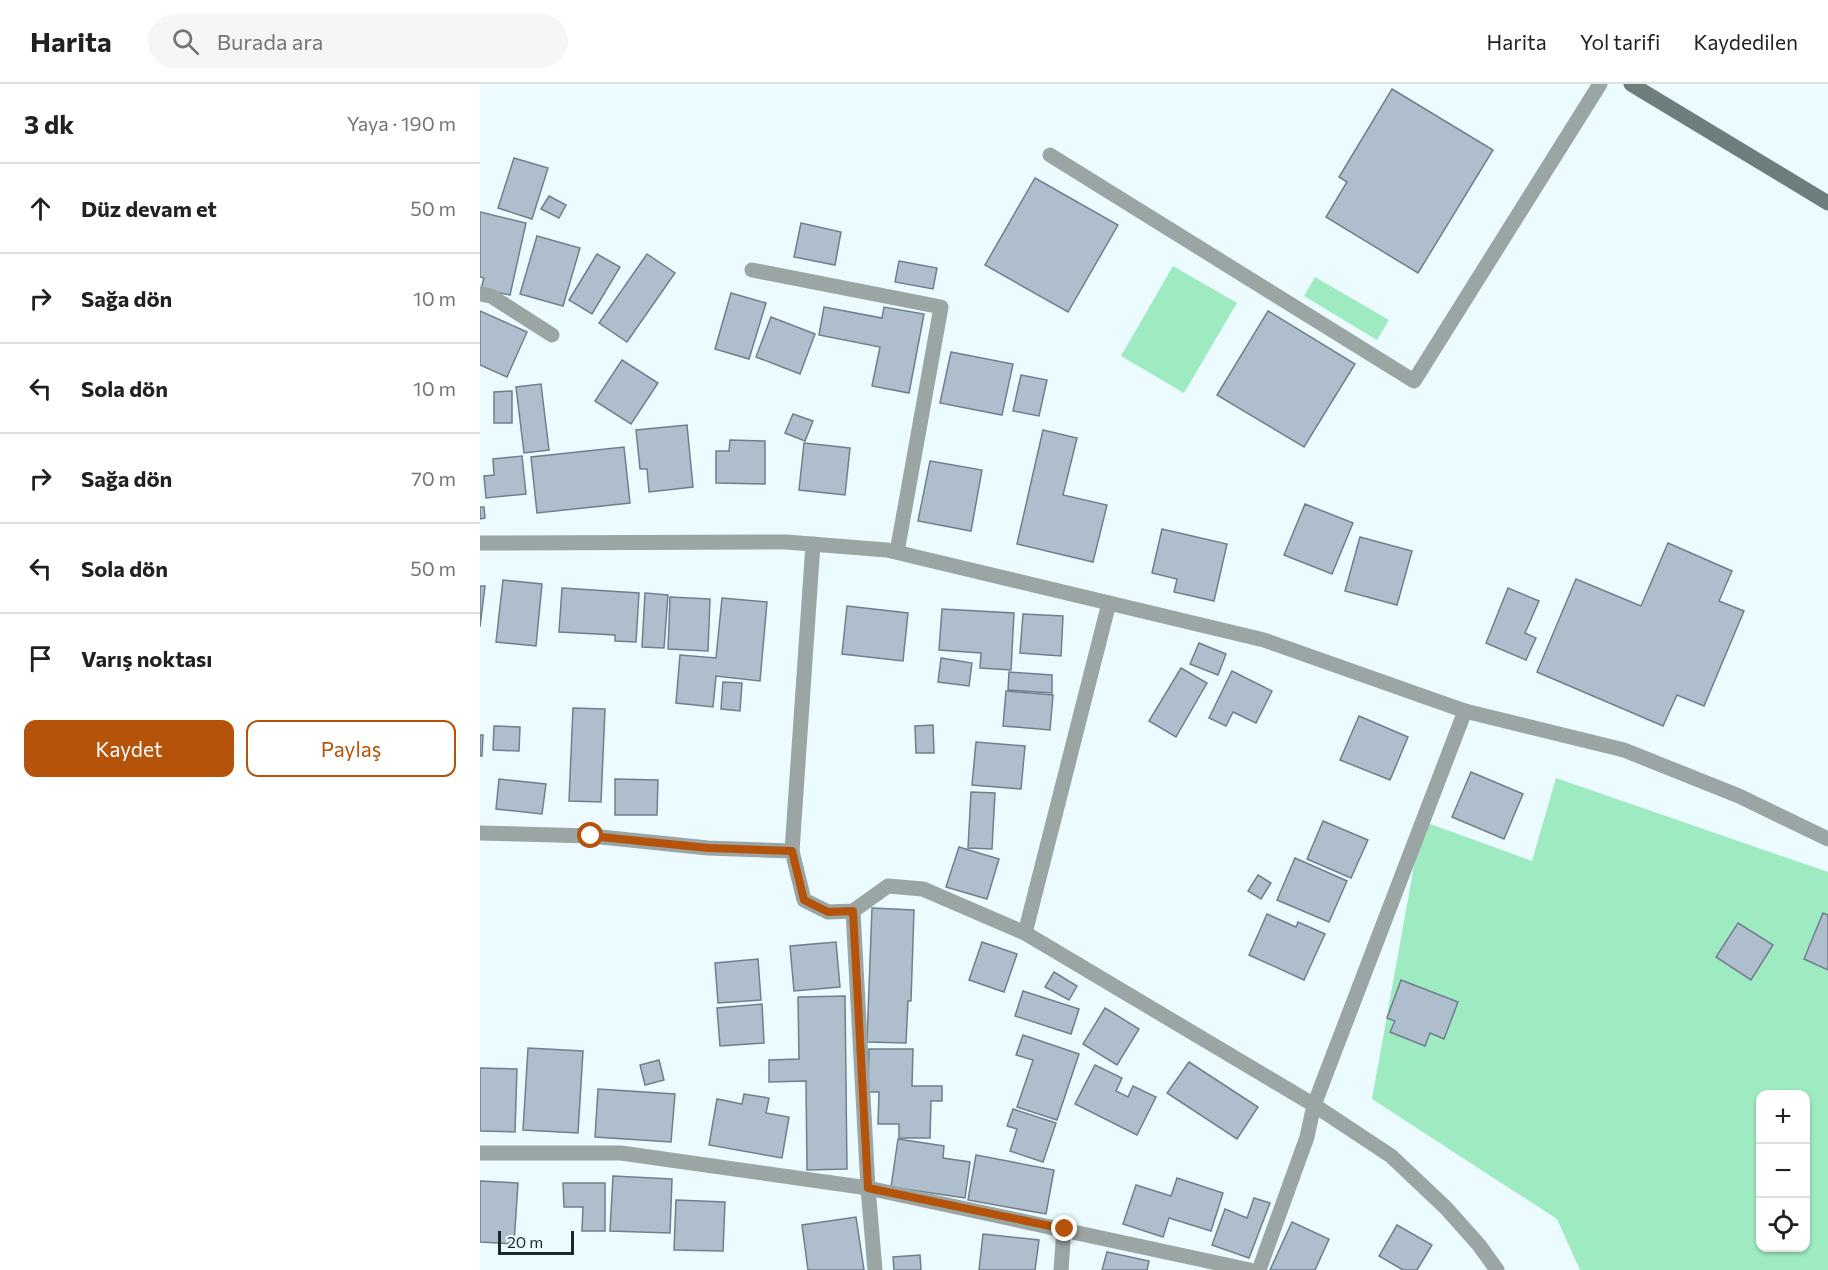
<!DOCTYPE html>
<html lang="tr">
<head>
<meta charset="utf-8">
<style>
  :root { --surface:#fff; --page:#f6f6f6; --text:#202124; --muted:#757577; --line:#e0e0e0; --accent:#b45309 }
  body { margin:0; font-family:Commissioner,sans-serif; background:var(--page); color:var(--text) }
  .controls { position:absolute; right:18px; bottom:18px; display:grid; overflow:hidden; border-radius:12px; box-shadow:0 2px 4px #0004 }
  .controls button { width:54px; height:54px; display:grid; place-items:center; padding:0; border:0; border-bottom:2px solid var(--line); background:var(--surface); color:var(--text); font:30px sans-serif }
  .scale { position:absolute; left:18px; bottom:15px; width:76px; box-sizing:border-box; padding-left:6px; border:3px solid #1d2629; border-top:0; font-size:16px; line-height:21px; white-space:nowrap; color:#1d2629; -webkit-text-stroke:4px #ebfbff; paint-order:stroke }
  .stop { position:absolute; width:18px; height:18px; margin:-14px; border:4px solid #b45309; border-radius:50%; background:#fff }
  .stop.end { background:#b45309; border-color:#fff; box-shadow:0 2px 6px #0008 }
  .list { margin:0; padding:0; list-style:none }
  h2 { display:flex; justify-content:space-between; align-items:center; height:78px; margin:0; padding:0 24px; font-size:26px }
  h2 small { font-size:20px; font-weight:400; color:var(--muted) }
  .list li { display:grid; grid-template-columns:39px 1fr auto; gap:18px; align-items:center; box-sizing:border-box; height:90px; padding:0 24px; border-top:2px solid var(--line) }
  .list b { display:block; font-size:22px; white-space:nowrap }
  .list em { font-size:20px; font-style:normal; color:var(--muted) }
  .actions { display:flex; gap:12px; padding:18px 24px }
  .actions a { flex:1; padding:14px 0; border:2px solid var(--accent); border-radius:12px; text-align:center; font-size:21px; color:var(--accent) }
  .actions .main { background:var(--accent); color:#fff }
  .icon { flex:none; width:33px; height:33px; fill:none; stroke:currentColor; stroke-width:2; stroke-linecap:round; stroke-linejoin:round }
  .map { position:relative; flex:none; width:1348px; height:1186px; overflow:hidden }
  header { display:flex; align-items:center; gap:36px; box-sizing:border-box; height:84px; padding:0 30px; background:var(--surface); border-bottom:2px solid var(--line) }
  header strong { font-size:28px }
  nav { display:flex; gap:33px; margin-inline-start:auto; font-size:21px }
  .search { width:420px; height:54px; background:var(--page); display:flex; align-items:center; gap:15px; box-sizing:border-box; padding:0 21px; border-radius:33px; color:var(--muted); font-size:22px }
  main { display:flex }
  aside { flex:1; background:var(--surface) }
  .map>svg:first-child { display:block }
  .green { fill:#9eebc1; fill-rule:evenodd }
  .building { fill:#aebecd; stroke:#6f7f8d; stroke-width:1.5 }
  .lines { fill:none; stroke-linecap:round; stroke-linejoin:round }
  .minor { stroke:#9aa5a4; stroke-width:15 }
  .tertiary { stroke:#9aa5a4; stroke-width:15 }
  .secondary { stroke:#6e7e7c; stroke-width:15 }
  .route { stroke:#b45309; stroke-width:8 }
</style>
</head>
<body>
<header>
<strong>Harita</strong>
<div class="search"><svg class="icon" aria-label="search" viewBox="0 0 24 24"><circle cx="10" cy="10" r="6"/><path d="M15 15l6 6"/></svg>Burada ara</div>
<nav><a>Harita</a><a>Yol tarifi</a><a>Kaydedilen</a></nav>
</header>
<main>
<aside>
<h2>3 dk<small>Yaya · 190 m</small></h2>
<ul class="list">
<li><svg class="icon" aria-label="ahead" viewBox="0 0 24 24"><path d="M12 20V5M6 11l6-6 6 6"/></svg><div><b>Düz devam et</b></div><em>50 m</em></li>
<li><svg class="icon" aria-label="right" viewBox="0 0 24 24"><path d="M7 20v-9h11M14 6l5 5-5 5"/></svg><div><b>Sağa dön</b></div><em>10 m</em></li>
<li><svg class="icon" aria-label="left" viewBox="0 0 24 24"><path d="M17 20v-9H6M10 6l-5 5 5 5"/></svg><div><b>Sola dön</b></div><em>10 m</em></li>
<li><svg class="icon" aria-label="right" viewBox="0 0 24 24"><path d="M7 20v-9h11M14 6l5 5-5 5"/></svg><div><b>Sağa dön</b></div><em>70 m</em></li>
<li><svg class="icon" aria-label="left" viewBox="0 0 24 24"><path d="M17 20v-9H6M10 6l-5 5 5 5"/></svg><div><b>Sola dön</b></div><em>50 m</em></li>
<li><svg class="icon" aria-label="arrive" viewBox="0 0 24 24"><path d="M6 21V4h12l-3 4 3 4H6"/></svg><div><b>Varış noktası</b></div></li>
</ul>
<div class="actions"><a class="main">Kaydet</a><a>Paylaş</a></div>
</aside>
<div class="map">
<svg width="1348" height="1186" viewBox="0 0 1348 1186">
  <rect width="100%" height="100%" fill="#ebfbff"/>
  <g class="green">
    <polygon points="693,182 757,219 704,309 641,272"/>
    <polygon points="835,193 909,236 897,256 824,212"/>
    <path d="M1076,694L1348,788V1186H1100L1077,1135L892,1015L942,737L1052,777ZM1280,1010H1326V1164H1280Z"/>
  </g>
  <g class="building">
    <polygon points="912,5 1013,66 938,189 846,133 867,98 859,93"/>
    <polygon points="34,74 68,84 52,135 18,124"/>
    <polygon points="555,94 638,141 588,228 505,181"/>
    <polygon points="69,112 86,121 79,134 61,125"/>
    <polygon points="0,128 46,139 30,211 1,205 4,194 0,193"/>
    <polygon points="321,139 361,148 355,181 314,173"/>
    <polygon points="57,152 100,164 83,222 40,210"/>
    <polygon points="117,170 140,183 112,230 89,216"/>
    <polygon points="167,170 195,189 147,258 119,239"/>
    <polygon points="419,177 457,184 453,205 415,198"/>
    <polygon points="251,209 286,219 269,275 235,265"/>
    <polygon points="344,223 402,234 404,223 444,230 429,309 392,302 400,263 339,251"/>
    <polygon points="0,227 47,248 27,293 0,281"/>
    <polygon points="788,227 875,280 824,363 737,311"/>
    <polygon points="291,233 335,250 320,290 276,273"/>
    <polygon points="471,268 533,280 522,331 460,319"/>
    <polygon points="142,276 178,299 151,340 115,317"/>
    <polygon points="541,291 567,296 559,332 533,327"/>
    <polygon points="61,300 69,366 44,369 36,303"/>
    <polygon points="32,307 32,339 14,339 14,308"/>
    <polygon points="313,330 333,337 325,357 305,349"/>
    <polygon points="207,341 213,403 169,408 167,385 160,385 156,346"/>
    <polygon points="563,346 597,354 583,411 627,421 613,478 537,460"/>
    <polygon points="250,356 285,357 285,400 236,399 236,367 249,367"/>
    <polygon points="324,359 370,364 365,411 319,406"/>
    <polygon points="144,363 150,419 57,429 51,373"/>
    <polygon points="42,372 46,410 6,414 4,392 14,391 13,375"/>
    <polygon points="450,377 502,386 491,447 438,437"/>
    <polygon points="825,420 873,439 852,490 804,471"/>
    <polygon points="0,423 4,423 5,434 0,435"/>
    <polygon points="682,445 747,460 734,517 694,508 697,495 672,489"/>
    <polygon points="880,453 932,467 917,521 865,507"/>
    <polygon points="1188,459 1252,487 1239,517 1264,527 1224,622 1197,611 1183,642 1057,588 1096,495 1161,522"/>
    <polygon points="23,496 62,500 56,562 16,558"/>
    <polygon points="0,502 5,502 0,543"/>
    <polygon points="82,504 159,509 156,558 135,557 135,551 79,548"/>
    <polygon points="1028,504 1059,517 1045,549 1056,554 1046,576 1006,559"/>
    <polygon points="165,509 188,511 184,564 162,563"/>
    <polygon points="190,513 230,515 228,567 188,565"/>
    <polygon points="242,514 287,518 280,597 236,592 233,623 196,619 200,571 236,574"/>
    <polygon points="367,522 428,529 423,577 362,570"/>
    <polygon points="462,525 534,529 531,586 500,584 501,569 459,566"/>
    <polygon points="543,530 583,532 581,572 540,569"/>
    <polygon points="719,559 746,570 738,591 710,580"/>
    <polygon points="461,574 492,579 489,602 458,598"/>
    <polygon points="701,584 727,599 696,653 669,637"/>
    <polygon points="752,587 792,607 776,639 753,628 746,642 729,634"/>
    <polygon points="529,588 572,591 572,609 528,606"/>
    <polygon points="243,598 262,599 260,627 241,625"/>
    <polygon points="526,607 573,611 570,646 523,642"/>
    <polygon points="93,624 125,625 121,718 89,717"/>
    <polygon points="879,632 928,653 910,696 860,676"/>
    <polygon points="453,641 454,669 436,669 435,642"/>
    <polygon points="14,642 40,643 39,667 13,666"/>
    <polygon points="0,651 3,651 2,672 0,672"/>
    <polygon points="496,658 545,662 541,705 492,701"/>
    <polygon points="991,688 1043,710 1024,755 972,733"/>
    <polygon points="19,695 66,700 62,730 16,725"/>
    <polygon points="135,695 178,696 177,731 135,731"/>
    <polygon points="491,708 515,709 512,765 488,764"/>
    <polygon points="843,737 888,756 871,794 827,775"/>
    <polygon points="479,763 519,775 507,815 466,803"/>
    <polygon points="815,774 867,797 849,838 797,816"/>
    <polygon points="778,791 791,799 781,815 768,807"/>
    <polygon points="392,824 434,826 431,917 428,917 426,959 387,958"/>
    <polygon points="1343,829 1348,831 1348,886 1324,875"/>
    <polygon points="787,830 816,843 818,838 845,850 824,896 769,871"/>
    <polygon points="1258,839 1293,861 1271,896 1236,873"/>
    <polygon points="356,858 360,903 314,907 310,862"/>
    <polygon points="502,858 537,870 524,908 489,896"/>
    <polygon points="278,875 281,916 238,919 235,879"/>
    <polygon points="574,888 597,902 589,916 565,903"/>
    <polygon points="921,896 978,918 964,955 950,949 945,962 910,948 915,937 907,934"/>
    <polygon points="543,907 599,925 591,950 535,932"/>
    <polygon points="365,912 367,1085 327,1086 326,997 289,998 289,976 319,975 318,913"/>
    <polygon points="282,920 284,959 240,962 237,924"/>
    <polygon points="625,924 659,945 637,981 603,960"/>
    <polygon points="543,951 599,970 577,1036 537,1023 553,976 536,971"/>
    <polygon points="48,964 103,967 98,1049 43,1046"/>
    <polygon points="389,965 433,965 432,1002 462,1002 462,1017 451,1017 450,1054 419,1054 419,1040 398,1040 399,1008 388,1008"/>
    <polygon points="179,976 184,996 165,1001 160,981"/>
    <polygon points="709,978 778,1023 757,1055 687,1009"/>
    <polygon points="615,981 642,994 636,1007 648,1013 653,1002 676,1013 657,1051 595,1020"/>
    <polygon points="0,984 37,985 35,1048 0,1047"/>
    <polygon points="118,1005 195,1010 191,1058 115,1053"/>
    <polygon points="264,1010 289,1014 286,1029 309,1033 302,1074 229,1061 237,1015 262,1020"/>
    <polygon points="533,1025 576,1039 563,1078 530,1067 537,1045 527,1042"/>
    <polygon points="418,1055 464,1062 463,1074 490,1078 485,1114 411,1103"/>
    <polygon points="496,1071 574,1086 566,1130 488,1116"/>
    <polygon points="133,1092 192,1095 190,1149 130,1147"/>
    <polygon points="697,1094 743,1109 731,1147 689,1134 683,1153 643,1140 656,1101 691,1112"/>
    <polygon points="0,1097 38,1099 34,1160 0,1158"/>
    <polygon points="83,1099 125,1099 125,1147 102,1147 103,1123 84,1123"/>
    <polygon points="774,1114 790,1119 769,1174 732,1161 745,1125 767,1134"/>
    <polygon points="196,1116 245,1118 243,1167 194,1166"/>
    <polygon points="376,1133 384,1186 328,1186 322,1141"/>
    <polygon points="812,1138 849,1155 835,1186 790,1186"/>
    <polygon points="917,1141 952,1161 937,1186 923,1186 899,1172"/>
    <polygon points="503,1150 559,1156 555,1186 499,1186"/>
    <polygon points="627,1168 669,1177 667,1186 622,1186"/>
    <polygon points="440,1171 441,1186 414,1186 413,1173"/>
  </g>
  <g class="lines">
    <g class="minor">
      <polyline points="570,71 934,297 1120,0"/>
      <polyline points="272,186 461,223 417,468"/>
      <polyline points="0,210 11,212 72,251"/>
      <polyline points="0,749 111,752 228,764 312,767 324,816 348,828 373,827 408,802 443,805 545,849 834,1021 827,1053 779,1186"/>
      <polyline points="312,767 333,460"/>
      <polyline points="373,827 388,1104 395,1186"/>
      <polyline points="545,849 629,519"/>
      <polyline points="0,1069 141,1069 388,1104 770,1186"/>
      <polyline points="581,1186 584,1145"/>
    </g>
    <g class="tertiary">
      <polyline points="0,459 306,458 407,466 784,556 985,627 1144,666 1259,712 1348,755"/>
      <polyline points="985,627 834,1021 911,1072 966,1124 999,1161 1017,1186"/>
    </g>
    <polyline class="secondary" points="1151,0 1348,119"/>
  </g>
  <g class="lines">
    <polyline class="route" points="111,752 228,764 312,767 324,816 348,828 373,827 388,1104 585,1145"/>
  </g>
</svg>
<div class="controls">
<button>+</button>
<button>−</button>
<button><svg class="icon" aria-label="locate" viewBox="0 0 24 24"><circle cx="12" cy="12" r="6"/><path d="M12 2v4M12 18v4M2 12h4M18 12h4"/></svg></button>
</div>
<div class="scale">20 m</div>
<div class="stop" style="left:111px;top:752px"></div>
<div class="stop end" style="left:585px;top:1145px"></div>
</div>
</main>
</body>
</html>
